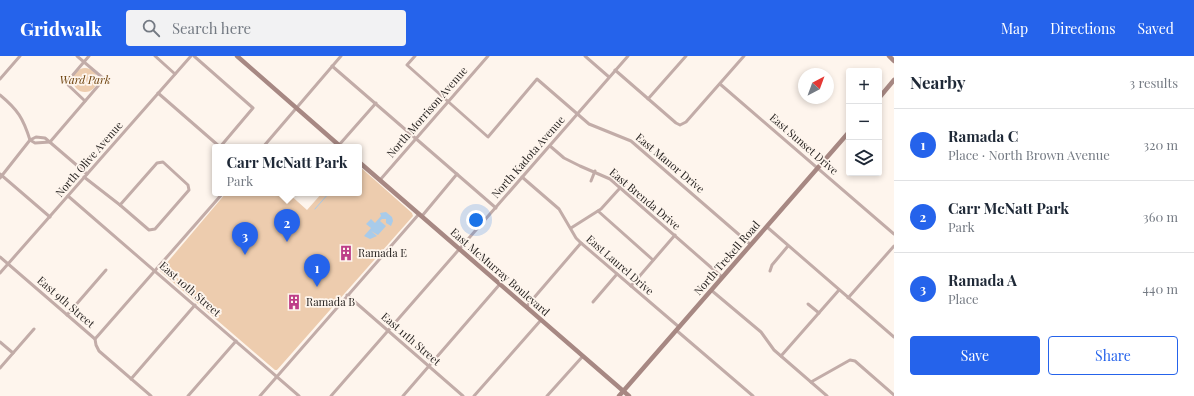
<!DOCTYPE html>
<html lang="en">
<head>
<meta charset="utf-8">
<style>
  :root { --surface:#fff; --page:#f2f2f3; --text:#1f2937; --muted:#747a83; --line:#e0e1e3; --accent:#2563eb }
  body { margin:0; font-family:"Playfair Display",serif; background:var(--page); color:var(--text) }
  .controls { position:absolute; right:12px; top:12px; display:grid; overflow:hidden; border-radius:4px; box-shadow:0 2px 6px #0003 }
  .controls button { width:36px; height:36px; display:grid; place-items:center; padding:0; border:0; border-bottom:1px solid var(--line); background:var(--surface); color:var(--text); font:20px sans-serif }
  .compass { position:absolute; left:798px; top:12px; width:36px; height:36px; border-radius:50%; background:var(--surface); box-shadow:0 2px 6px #0003; rotate:41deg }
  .you { position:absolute; left:476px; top:164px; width:14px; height:14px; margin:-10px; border:3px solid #fff; border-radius:50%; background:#1a73e8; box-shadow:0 0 0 6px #1a73e833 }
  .badge { display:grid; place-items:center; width:26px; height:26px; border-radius:50%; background:var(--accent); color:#fff; font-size:13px; font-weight:700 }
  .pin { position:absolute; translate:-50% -33px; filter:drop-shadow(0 1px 2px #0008) }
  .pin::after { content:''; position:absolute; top:21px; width:14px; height:12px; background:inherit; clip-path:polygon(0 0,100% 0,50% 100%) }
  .popup { position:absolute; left:212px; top:88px; width:150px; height:52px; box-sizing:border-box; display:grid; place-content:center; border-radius:4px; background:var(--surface); filter:drop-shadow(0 1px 3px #0005); font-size:13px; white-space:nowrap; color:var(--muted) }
  .popup b { font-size:15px; color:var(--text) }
  .popup::after { content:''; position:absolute; left:50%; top:100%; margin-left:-8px; border:8px solid transparent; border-top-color:var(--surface) }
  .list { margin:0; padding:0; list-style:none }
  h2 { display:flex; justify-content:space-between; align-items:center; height:52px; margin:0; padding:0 16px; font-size:17px }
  h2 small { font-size:13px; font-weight:400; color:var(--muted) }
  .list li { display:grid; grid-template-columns:26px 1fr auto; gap:12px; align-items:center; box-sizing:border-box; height:72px; padding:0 16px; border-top:1px solid var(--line) }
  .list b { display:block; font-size:15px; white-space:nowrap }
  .list p { margin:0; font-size:13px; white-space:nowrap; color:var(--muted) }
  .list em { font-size:13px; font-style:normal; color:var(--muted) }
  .actions { display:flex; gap:8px; padding:12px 16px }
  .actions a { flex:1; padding:9px 0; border:1px solid var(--accent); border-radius:4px; text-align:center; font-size:14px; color:var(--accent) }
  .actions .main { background:var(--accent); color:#fff }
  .icon { flex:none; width:22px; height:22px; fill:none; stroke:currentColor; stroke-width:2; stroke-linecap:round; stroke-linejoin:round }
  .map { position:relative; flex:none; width:894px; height:340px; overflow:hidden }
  header { display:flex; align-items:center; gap:24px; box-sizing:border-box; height:56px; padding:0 20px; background:var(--accent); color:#fff }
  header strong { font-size:19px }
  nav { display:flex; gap:22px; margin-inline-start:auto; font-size:14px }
  .search { width:280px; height:36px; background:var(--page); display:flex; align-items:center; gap:10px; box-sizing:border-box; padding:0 14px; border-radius:4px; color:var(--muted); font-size:15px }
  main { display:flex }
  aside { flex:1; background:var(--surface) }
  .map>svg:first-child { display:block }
  .green { fill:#edccae }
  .water { fill:#a8cbea }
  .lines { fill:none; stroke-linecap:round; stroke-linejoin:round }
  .stream { stroke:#a8cbea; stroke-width:1 }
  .street { stroke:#c2aca8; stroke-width:3 }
  .secondary { stroke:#a78883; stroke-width:4.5 }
  .labels { text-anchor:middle; stroke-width:3.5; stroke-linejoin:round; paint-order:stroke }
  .park-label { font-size:11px; font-style:italic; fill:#6a3e08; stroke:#fef5ed }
  .street-label { font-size:11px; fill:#282422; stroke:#fef5ed }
  .poi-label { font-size:11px; fill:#282422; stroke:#fef5ed; text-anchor:start }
</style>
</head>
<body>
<header>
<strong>Gridwalk</strong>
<div class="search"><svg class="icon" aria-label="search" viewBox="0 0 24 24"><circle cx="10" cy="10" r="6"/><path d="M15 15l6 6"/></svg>Search here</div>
<nav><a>Map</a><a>Directions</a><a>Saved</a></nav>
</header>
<main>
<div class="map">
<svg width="894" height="340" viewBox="0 0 894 340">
  <rect width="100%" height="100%" fill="#fef5ed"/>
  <g class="green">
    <circle cx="85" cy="24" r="12"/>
    <polygon points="359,110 412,157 413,160 277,314 275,314 160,215 226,137 288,137 307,154 322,137 359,137"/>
  </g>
  <polygon class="water" points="386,156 392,161 393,165 391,170 386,167 386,163 382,163 380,165 386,170 378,179 371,175 377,180 370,183 364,180 371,172 366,168 371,163 375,167 381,160 380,157"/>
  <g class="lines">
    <polyline class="stream" points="315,153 329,137"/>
    <g class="street">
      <polyline points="155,0 175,18"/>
      <polyline points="415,0 407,9 488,81 537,23 589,68 631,85 751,189"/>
      <polyline points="585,0 609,21"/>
      <polyline points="332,10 496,152"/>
      <polyline points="615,14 676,67 680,69 686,66 744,0"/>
      <polyline points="0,23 20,0"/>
      <polyline points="720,28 894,178"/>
      <polyline points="158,37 220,91 253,52 194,0"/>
      <path d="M0,39C18,54 23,62 30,84"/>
      <polyline points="648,43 686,0"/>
      <polyline points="85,45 66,27 89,0"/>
      <polyline points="30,84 35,87 50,86"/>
      <polyline points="50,86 104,23 77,0"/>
      <polyline points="339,89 376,47"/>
      <polyline points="550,90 564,102 580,110 610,123 722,221"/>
      <polyline points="263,91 341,0"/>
      <polygon points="163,106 188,129 189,134 155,173 149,174 120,149 157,107"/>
      <polyline points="0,118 50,161"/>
      <polyline points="84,121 120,149"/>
      <polyline points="522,121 559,153 576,182 581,187 679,271"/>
      <polyline points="0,122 30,84 36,81 45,82 87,118"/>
      <polyline points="380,124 488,0"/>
      <polyline points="591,125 595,115"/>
      <polyline points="68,140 299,340"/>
      <polyline points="598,155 653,204"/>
      <polyline points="422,160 457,118"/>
      <polyline points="767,171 894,281"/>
      <polyline points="571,172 601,153 620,132"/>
      <polyline points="0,201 95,283 96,289 99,295 151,340"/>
      <polyline points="770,215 772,209 788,190"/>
      <polyline points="0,217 191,0"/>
      <polyline points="631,230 675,179"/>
      <polyline points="711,234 761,276 774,294 827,340"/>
      <polyline points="347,239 463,340"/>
      <polyline points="848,242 894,190"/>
      <polyline points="593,246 617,218"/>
      <polyline points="808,248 819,257"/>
      <polyline points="526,251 581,187"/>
      <polyline points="67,259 106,214"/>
      <polyline points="676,274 753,340"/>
      <polyline points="95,283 223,137"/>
      <polyline points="0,286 13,297"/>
      <polyline points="781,300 839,234"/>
      <polyline points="0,312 34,273"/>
      <polyline points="131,323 195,249"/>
      <polyline points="811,326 850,304 855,305 894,339"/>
      <polyline points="188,340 236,285"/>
      <polyline points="260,340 419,158"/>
      <polyline points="331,340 628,0"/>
      <polyline points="403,340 500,228"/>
      <polyline points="474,340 541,264"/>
      <polyline points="547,340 583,300"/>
    </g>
    <g class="secondary">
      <polyline points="237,0 341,91"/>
      <polyline points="889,0 894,5"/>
      <polyline points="879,42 894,24"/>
      <polyline points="359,106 629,340"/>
      <polyline points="619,340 849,76"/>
    </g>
  </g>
  <defs>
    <symbol id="building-bare" viewBox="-9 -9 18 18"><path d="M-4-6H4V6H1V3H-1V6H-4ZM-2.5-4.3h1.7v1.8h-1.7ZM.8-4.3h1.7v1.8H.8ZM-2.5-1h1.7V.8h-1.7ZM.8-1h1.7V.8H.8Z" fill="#bd3d88" stroke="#fef5ed" stroke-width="2.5" paint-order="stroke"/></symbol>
  </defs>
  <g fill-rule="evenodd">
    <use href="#building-bare" x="335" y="186" width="22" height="22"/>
    <use href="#building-bare" x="283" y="235" width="22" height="22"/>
  </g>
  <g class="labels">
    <g class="park-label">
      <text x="85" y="28">Ward Park</text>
    </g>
    <g class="street-label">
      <text transform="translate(427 56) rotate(-49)" y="4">North Morrison Avenue</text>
      <text transform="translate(804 88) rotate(41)" y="4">East Sunset Drive</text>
      <text transform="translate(528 101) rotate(-49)" y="4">North Kadota Avenue</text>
      <text transform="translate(89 103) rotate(-49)" y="4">North Olive Avenue</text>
      <text transform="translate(670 107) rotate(40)" y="4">East Manor Drive</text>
      <text transform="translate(645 143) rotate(40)" y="4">East Brenda Drive</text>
      <text transform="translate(727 202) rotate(-49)" y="4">North Trekell Road</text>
      <text transform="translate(620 209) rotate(41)" y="4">East Laurel Drive</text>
      <text transform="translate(500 216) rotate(41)" y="4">East McMurray Boulevard</text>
      <text transform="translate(190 233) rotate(41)" y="4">East 10th Street</text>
      <text transform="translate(66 246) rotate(41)" y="4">East 9th Street</text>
      <text transform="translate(411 283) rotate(41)" y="4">East 11th Street</text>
    </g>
    <g class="poi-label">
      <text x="358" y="201">Ramada E</text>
      <text x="306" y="250">Ramada B</text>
    </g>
  </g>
</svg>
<div class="controls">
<button>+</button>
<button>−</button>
<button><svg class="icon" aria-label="layers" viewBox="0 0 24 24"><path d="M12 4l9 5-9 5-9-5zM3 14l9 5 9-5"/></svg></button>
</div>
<svg class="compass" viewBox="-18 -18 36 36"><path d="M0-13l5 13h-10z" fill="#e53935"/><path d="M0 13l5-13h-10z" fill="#747a83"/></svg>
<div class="you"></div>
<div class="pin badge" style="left:317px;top:231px">1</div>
<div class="pin badge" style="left:287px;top:186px">2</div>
<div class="popup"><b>Carr McNatt Park</b>Park</div>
<div class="pin badge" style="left:245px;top:199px">3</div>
</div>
<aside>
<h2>Nearby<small>3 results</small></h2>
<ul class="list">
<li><span class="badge">1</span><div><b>Ramada C</b><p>Place · North Brown Avenue</p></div><em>320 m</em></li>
<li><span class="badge">2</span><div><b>Carr McNatt Park</b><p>Park</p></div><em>360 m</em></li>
<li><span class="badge">3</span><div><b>Ramada A</b><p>Place</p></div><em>440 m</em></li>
</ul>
<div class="actions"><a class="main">Save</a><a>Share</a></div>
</aside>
</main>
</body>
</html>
